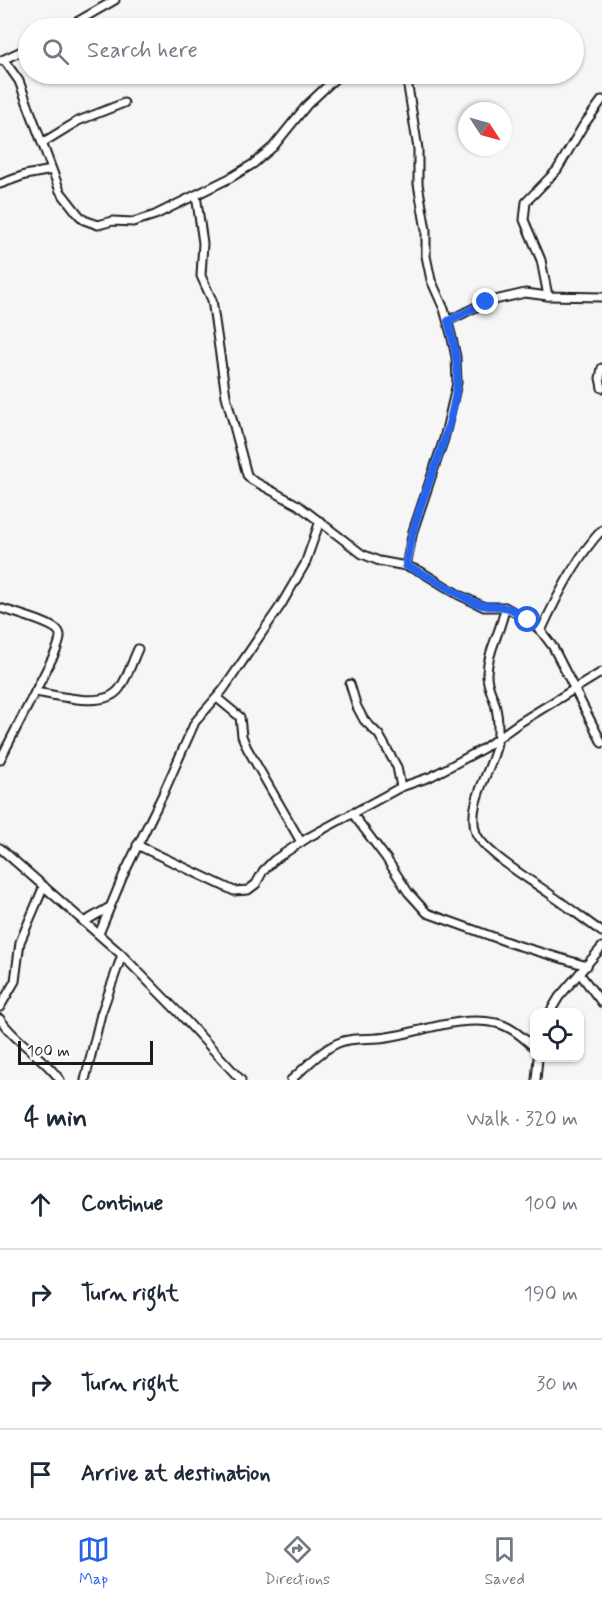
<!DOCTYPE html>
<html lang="en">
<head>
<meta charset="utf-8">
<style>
  :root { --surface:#fff; --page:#f2f2f3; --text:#1f2937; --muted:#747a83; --line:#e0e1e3; --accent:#2563eb }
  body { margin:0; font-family:Mynerve,sans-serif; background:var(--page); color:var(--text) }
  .controls { position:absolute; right:18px; bottom:18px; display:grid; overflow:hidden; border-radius:12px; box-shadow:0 2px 4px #0004 }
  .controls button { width:54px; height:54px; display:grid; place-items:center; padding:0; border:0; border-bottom:2px solid var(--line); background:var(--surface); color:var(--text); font:30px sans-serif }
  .compass { position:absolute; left:458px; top:102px; width:54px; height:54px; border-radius:50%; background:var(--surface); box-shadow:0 2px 4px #0004; rotate:126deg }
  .scale { position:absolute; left:18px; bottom:15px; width:135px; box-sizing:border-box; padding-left:6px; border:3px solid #1c1c1c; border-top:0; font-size:16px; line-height:21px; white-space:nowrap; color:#1c1c1c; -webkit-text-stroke:4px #fff; paint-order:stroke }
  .stop { position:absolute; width:18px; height:18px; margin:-14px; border:4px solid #2563eb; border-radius:50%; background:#fff }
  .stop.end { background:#2563eb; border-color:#fff; box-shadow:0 2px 6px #0008 }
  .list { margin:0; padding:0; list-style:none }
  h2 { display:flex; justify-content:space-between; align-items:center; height:78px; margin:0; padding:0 24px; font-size:26px }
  h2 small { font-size:20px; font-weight:400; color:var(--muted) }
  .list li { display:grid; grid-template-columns:39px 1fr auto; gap:18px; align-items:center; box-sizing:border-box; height:90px; padding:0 24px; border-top:2px solid var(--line) }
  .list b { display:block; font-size:22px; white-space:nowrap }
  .list em { font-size:20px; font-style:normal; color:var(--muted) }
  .icon { flex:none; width:33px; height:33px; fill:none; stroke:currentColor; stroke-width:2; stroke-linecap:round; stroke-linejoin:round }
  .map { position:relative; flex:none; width:602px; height:1080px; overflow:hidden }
  .search { position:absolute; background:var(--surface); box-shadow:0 2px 4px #0004; left:18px; right:18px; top:18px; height:66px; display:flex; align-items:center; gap:15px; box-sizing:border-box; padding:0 21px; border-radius:33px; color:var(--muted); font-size:22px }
  .sheet { height:438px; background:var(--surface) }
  nav { display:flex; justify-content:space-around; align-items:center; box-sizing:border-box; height:84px; border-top:2px solid var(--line); background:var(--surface); font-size:16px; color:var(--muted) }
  nav a { display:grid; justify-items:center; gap:3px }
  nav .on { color:var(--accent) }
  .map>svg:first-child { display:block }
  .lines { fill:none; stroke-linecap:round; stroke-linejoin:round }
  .minor-casing { stroke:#1c1c1c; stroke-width:11 }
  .minor { stroke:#fff; stroke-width:7 }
  .route { stroke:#2563eb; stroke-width:8 }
</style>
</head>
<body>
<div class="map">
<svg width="602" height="1080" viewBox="0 0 602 1080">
  <rect width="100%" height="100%" fill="#f6f6f6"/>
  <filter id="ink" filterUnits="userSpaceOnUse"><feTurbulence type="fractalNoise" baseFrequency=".0167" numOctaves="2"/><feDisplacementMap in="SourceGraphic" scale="12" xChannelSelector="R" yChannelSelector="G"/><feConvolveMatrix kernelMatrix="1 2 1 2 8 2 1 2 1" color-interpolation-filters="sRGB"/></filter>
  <g filter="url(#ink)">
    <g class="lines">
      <defs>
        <g id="minor">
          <polyline points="66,28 115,0"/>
          <polyline points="4,60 19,81 60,191 78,214 84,220 98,225 113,221 133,222 155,215 230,178 253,164 273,147 307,105 340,74"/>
          <polyline points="0,61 28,48"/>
          <polyline points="406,74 418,149 418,184 426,230 426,256 431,280 444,309 451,334 456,357 457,383 444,439 413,531 406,566"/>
          <polyline points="42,143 78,121 124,103"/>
          <polyline points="0,184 25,175 52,170"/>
          <polyline points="196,195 203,243 201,276 212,300 226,396 247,475 252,480 298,505 362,554 379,561 406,566 420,571 459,595 476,603 484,607 505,607 528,620 541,631 553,647 602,743"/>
          <polyline points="548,296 541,260 524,220 526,202 557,170 583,126 602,100"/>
          <polyline points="448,321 486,302 525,293 548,296 602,297"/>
          <polyline points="602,368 600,378 602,388"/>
          <path d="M505,607C502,630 488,649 487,673C486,686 494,696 496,708C499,721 499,741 494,754C487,777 467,807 476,833C484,853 536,883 554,897C570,908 586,921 602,932"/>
          <path d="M0,608C12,612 53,623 59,632C62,637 58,645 56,651L0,760"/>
          <path d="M541,631C556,598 577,556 602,530"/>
          <polyline points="350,684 357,707 364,720 379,735 397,767 401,787"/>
          <path d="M35,692C58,695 105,710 120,688C128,676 132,662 138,649"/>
          <polyline points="217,698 240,717 242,736 247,748 301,842"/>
          <polyline points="352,813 386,858 408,892 427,913 513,944 587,966"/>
          <polyline points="137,845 234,891 248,890 256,884 263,871 274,860 309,837 401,787 430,777 449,767 484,748 519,723 602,672"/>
          <polyline points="0,848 122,955 179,1013 241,1080"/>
          <polyline points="84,922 108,908"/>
          <polyline points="99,934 123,876 163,794 195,722 223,690 281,605 305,564 320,521"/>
          <polyline points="580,974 602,1003"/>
          <polyline points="0,1007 15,981 20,942 44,886"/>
          <polyline points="550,1012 559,997 602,947"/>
          <path d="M0,1019C16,1043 43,1056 60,1080"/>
          <polyline points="85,1080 101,1014 122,955"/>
          <path d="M291,1080C306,1067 320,1051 338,1043C353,1036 371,1040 387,1037C421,1032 461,1015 496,1023C511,1026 523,1038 534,1047"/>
          <polyline points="536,1080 538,1058"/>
        </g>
      </defs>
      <use href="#minor" class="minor-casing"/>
      <use href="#minor" class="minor"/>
    </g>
  </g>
  <g class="lines" filter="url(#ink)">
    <path class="route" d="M486,302L448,321C453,341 459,363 457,384C450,447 414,503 406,566C431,575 451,592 476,603C487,608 497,605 508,608C515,610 521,616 528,620"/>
  </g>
</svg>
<div class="controls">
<button><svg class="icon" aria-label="locate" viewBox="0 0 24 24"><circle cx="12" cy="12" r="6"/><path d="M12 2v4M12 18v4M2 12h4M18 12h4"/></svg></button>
</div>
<svg class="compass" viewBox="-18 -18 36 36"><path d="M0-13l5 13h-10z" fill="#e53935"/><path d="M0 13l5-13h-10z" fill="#747a83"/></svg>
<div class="scale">100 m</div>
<div class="stop" style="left:528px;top:620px"></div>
<div class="stop end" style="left:486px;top:302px"></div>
<div class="search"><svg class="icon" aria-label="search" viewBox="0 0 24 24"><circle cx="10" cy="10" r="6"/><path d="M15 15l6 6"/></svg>Search here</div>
</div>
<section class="sheet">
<h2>4 min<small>Walk · 320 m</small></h2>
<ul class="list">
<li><svg class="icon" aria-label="ahead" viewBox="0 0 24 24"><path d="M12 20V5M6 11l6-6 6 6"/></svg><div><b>Continue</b></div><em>100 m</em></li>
<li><svg class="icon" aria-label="right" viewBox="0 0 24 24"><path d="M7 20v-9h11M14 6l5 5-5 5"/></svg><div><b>Turn right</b></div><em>190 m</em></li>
<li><svg class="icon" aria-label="right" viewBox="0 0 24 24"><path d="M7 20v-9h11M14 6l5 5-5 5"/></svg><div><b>Turn right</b></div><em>30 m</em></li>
<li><svg class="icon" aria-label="arrive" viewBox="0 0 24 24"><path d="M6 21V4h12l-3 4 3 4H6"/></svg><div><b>Arrive at destination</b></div></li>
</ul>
</section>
<nav>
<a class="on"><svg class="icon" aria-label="map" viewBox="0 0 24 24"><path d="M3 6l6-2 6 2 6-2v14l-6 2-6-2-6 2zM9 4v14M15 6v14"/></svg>Map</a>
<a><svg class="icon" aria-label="directions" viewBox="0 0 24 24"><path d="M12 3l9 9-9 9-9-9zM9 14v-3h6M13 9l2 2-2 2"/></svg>Directions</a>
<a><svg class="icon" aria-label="saved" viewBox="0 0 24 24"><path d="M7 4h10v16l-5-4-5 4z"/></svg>Saved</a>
</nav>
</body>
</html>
